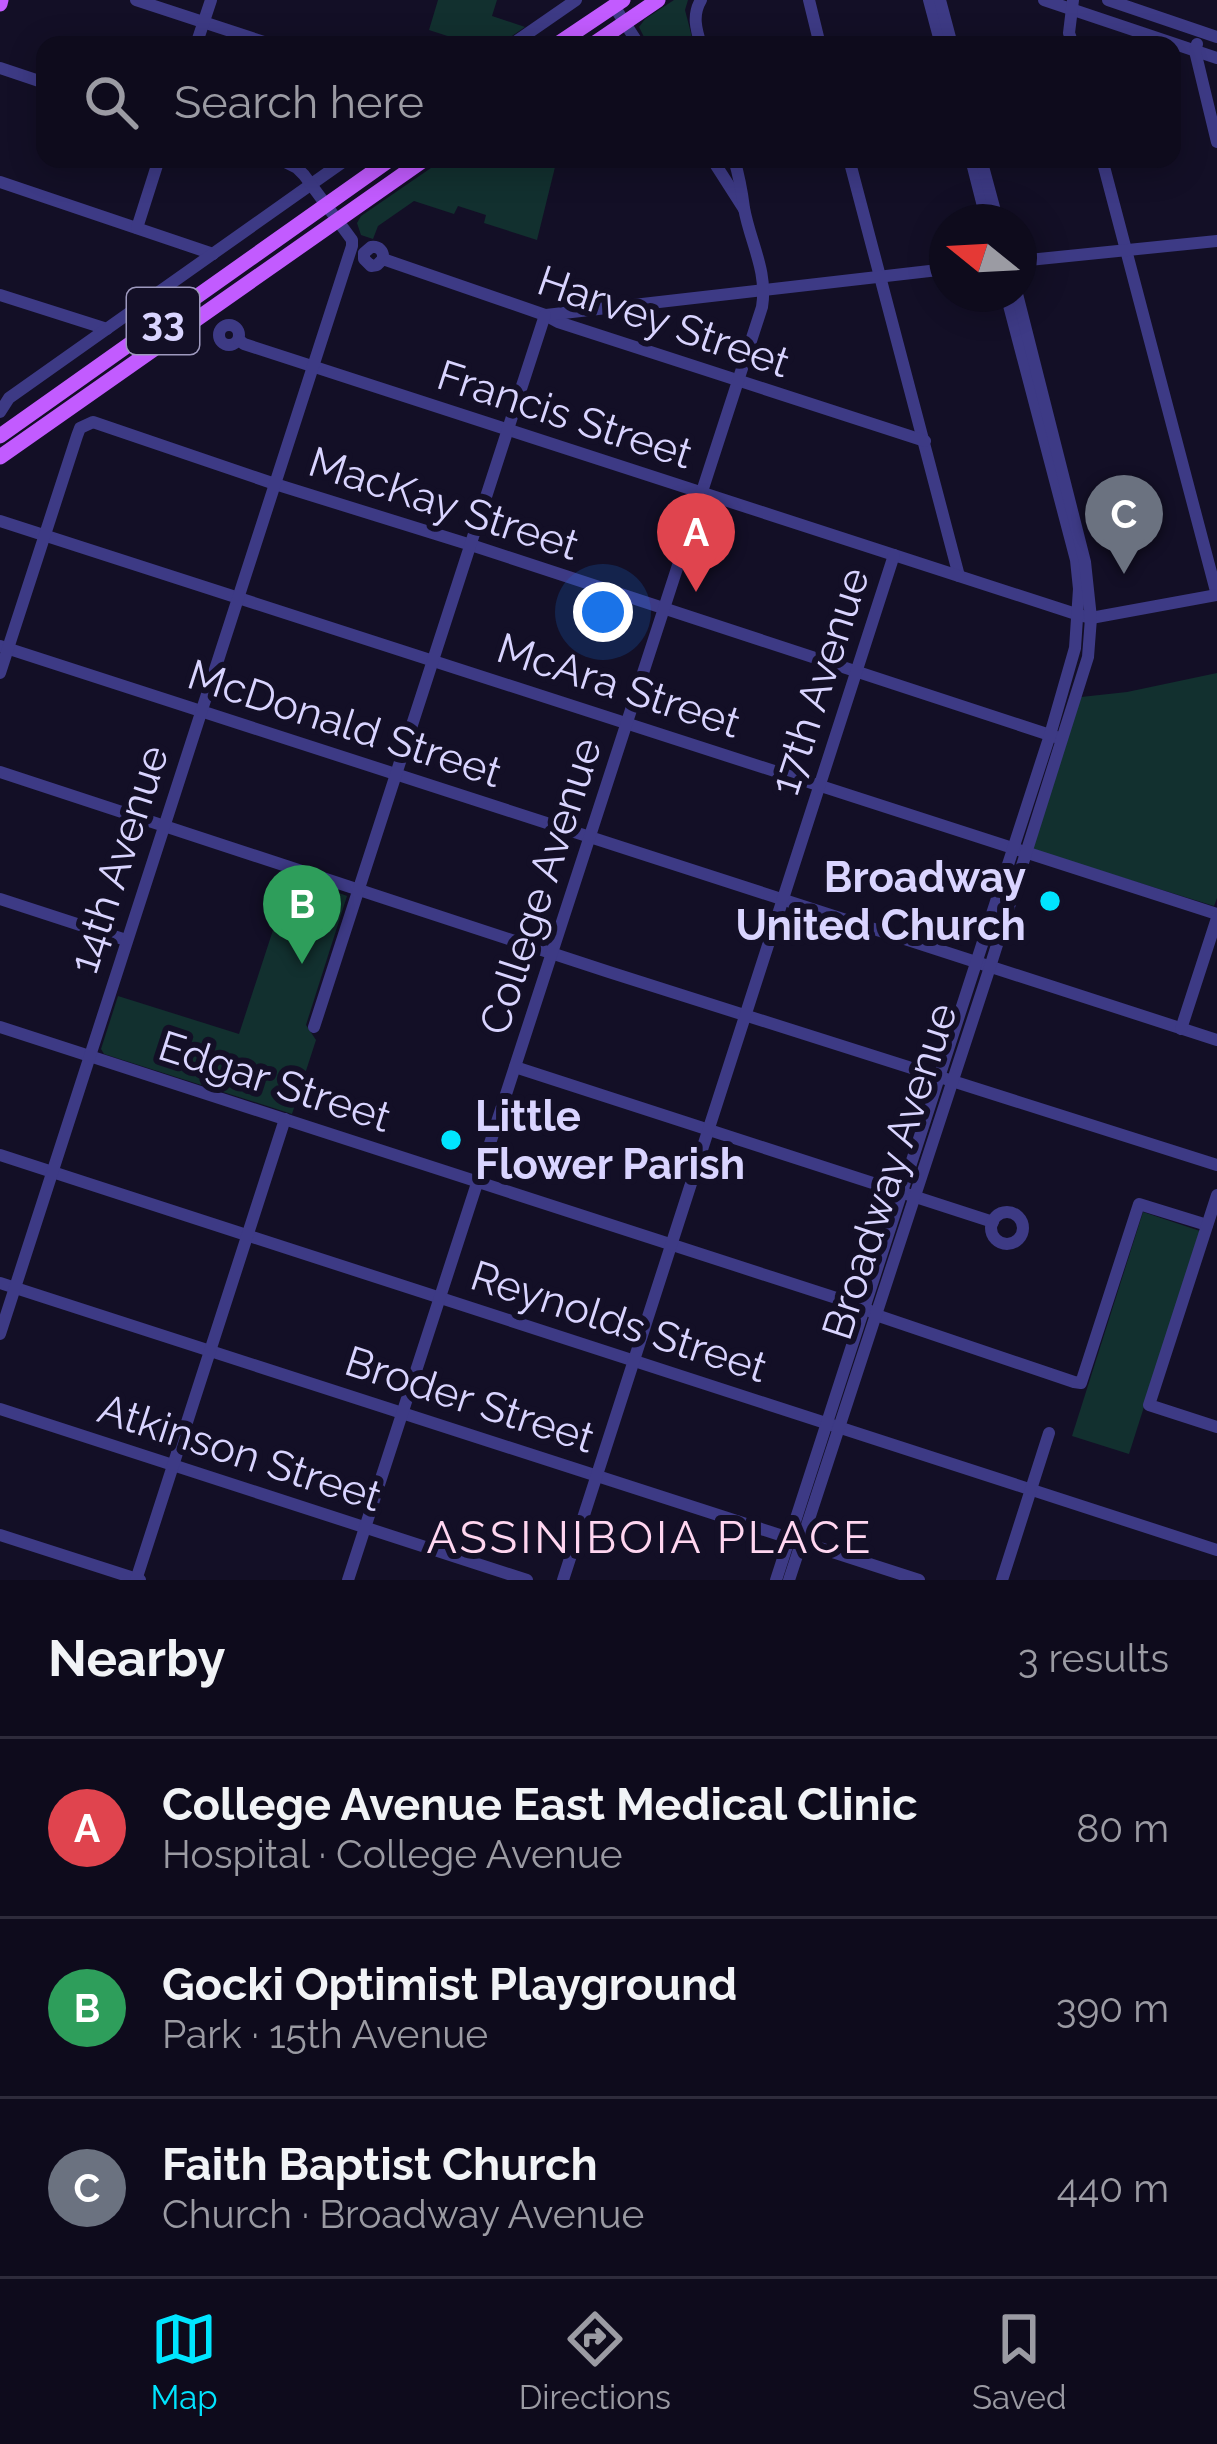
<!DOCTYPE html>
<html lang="en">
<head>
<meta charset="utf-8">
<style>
  :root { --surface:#0e0b1c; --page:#1c1929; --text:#f1f3f6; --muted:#9b9ba3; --line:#2e2b3b; --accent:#00e5ff }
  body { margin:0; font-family:Raleway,sans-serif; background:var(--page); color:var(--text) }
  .compass { position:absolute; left:929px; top:204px; width:108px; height:108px; border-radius:50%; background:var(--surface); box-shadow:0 6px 30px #0003; rotate:288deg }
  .you { position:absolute; left:603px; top:612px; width:42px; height:42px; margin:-30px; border:9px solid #fff; border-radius:50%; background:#1a73e8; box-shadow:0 0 0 18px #1a73e833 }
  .badge { display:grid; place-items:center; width:78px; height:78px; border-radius:50%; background:var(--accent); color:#fff; font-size:39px; font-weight:700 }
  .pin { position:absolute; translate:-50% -99px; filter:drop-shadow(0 3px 6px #0008) }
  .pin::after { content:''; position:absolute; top:63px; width:42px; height:36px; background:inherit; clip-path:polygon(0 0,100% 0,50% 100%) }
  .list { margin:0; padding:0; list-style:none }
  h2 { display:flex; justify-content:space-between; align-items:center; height:156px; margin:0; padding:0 48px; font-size:51px }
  h2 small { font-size:39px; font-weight:400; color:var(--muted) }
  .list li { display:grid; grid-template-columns:78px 1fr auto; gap:36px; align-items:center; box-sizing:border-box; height:180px; padding:0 48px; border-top:3px solid var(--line) }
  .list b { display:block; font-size:45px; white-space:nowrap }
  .list p { margin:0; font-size:39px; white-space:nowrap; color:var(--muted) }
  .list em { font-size:39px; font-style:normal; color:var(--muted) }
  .icon { flex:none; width:66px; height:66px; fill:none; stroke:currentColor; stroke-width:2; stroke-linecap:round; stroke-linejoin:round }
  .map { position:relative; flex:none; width:1217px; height:1580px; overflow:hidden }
  .search { position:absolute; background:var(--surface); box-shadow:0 6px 30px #0003; left:36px; right:36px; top:36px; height:132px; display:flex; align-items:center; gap:30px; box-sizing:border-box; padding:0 42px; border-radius:24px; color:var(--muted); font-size:45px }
  .sheet { height:696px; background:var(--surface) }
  nav { display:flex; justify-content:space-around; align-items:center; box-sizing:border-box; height:168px; border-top:3px solid var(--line); background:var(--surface); font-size:33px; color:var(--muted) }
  nav a { display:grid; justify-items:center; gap:6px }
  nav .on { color:var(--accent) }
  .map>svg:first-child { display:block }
  .green { fill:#12302f }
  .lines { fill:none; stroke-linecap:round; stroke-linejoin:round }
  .minor { stroke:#3d3a85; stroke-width:12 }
  .major { stroke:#c25bff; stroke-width:15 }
  .poi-dot { fill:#00e5ff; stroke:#130f26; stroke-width:4.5 }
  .labels { text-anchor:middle; stroke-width:12; stroke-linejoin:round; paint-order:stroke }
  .shield { fill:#130f26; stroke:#9e99be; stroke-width:3 }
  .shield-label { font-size:39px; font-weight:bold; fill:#d9d4ff }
  .street-label { font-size:42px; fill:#d9d4ff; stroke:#130f26 }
  .poi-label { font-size:42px; font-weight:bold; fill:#d9d4ff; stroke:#130f26; text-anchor:end }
  .neighbourhood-label { font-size:45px; letter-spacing:3px; fill:#ffd6f0; stroke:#130f26 }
</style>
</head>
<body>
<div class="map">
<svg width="1217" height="1580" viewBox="0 0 1217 1580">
  <rect width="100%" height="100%" fill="#130f26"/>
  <g class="green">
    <polygon points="438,0 497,0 492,16 525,27 499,45 475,45 429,30"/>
    <polygon points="674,0 688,0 685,10 694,45 648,45 639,27 645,19"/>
    <polygon points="444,159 557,159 537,240 484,223 486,215 458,206 454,214 414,201 378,226 373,239 361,235 357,223 361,216"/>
    <polygon points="1217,673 1217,898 1214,906 1030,849 1081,697 1127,692"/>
    <polygon points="291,875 347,896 306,1025 316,1040 292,1114 104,1054 101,1049 118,996 239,1034"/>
    <polygon points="1143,1212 1200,1231 1129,1454 1072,1436"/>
  </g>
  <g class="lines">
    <g class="minor">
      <polyline points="136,0 273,45"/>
      <path d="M701,0C692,15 696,29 701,45"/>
      <polyline points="809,0 820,45"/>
      <polyline points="929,0 941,45"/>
      <polyline points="940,0 952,45"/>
      <polyline points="1044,0 1217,58"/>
      <polyline points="1108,0 1217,37"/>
      <polyline points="614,6 639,45"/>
      <polyline points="1197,44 1195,51 1217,142"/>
      <polyline points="196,45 211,0"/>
      <polyline points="511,45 576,0"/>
      <polyline points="1073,45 1069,33 1073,0"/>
      <polyline points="0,68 45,83"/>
      <polyline points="712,159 744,209"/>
      <polyline points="849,159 959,576"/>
      <polyline points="971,159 987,222"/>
      <polyline points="981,159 998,222"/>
      <polyline points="1102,159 1217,595"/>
      <polyline points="0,182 213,254"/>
      <polyline points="137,228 159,159"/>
      <path d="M383,259L377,265L371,266L364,259V253L371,247C379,246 384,251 383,259L545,315L558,322L925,441"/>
      <polyline points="1019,261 1217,241"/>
      <polyline points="0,295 107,329"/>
      <polyline points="546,315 947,269"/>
      <circle cx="229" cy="335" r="10"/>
      <polyline points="239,340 244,344 1079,615 1091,618 1217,595"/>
      <polyline points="0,412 9,398 347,159"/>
      <polyline points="0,521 1217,914"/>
      <polyline points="0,646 1217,1040"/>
      <polyline points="0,673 77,436 80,428 93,422 275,484 471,545 1056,737"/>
      <polyline points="0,772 609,972 1217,1165"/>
      <polyline points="0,899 126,940"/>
      <polyline points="0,1027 864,1307 876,1315 1074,1382 1081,1383 1139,1204 1207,1225"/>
      <polyline points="314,1027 545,315"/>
      <polyline points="1181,1029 1217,918"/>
      <polyline points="515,1067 993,1222"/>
      <polyline points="0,1155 1217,1550"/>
      <polyline points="1217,1195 1149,1405 1217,1427"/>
      <circle cx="1007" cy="1228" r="16"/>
      <polyline points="0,1283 919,1580"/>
      <polyline points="0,1334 352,246 352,240 304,175 297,168 279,159"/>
      <polyline points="0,1409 527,1580"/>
      <polyline points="0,1535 140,1580"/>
      <polyline points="136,1580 285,1119"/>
      <path d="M348,1580L762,307C768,271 750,242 744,208C742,192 739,176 734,159"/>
      <polyline points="563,1580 894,555"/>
      <polyline points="776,1580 1050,735 1075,648 1079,589 1076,560 1006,294"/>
      <polyline points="789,1580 990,967 1088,657 1091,618 1085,562 1017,294"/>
      <polyline points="1002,1580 1049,1433"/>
    </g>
    <g class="major">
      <polyline points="0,4 1,0"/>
      <polyline points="556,45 623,0"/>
      <polyline points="592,45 658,0"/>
      <polyline points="0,436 391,159"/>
      <polyline points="0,457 425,159"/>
    </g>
  </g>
  <g class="poi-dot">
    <circle cx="1050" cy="901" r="12"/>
    <circle cx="451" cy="1140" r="12"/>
  </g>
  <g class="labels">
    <rect class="shield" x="127" y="288" width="72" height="66" rx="9"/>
    <g class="shield-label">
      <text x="163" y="335">33</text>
    </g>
    <g class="street-label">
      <text transform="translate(664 321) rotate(19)" y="15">Harvey Street</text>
      <text transform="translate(565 414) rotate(18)" y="15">Francis Street</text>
      <text transform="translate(444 503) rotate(18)" y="15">MacKay Street</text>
      <text transform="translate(819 681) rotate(-72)" y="15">17th Avenue</text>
      <text transform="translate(619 685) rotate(18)" y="15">McAra Street</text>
      <text transform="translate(345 723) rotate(18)" y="15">McDonald Street</text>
      <text transform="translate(118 859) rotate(-72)" y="15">14th Avenue</text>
      <text transform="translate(540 886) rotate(-72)" y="15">College Avenue</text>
      <text transform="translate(275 1081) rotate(18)" y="15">Edgar Street</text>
      <text transform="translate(889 1171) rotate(-72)" y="15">Broadway Avenue</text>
      <text transform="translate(619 1321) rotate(18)" y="15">Reynolds Street</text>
      <text transform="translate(470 1399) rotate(18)" y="15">Broder Street</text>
      <text transform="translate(240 1452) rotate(18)" y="15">Atkinson Street</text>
    </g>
    <g class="poi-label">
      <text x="1026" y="892">Broadway<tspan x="1026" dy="48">United Church</tspan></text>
      <text x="475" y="1131" text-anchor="start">Little<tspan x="475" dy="48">Flower Parish</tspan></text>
    </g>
    <g class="neighbourhood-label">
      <text x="650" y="1553">ASSINIBOIA PLACE</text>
    </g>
  </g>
</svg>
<svg class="compass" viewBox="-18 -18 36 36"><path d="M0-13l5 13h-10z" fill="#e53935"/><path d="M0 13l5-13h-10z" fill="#9b9ba3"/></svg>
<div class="you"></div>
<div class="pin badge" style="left:696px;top:592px;background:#e0444e">A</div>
<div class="pin badge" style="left:302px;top:964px;background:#2e9e5b">B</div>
<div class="pin badge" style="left:1124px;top:574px;background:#6b7280">C</div>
<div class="search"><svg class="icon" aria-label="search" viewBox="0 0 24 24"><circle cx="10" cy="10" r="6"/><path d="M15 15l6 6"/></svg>Search here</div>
</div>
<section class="sheet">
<h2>Nearby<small>3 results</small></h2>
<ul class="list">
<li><span class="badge" style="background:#e0444e">A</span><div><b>College Avenue East Medical Clinic</b><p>Hospital · College Avenue</p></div><em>80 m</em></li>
<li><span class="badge" style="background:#2e9e5b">B</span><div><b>Gocki Optimist Playground</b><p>Park · 15th Avenue</p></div><em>390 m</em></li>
<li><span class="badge" style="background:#6b7280">C</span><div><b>Faith Baptist Church</b><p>Church · Broadway Avenue</p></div><em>440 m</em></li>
</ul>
</section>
<nav>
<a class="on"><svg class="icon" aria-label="map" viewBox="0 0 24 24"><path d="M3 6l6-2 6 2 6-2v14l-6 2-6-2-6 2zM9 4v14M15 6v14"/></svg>Map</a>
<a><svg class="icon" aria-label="directions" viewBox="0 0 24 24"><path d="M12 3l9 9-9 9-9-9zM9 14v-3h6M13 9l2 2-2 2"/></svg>Directions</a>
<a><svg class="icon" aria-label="saved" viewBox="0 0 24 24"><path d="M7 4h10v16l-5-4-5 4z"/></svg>Saved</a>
</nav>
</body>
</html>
